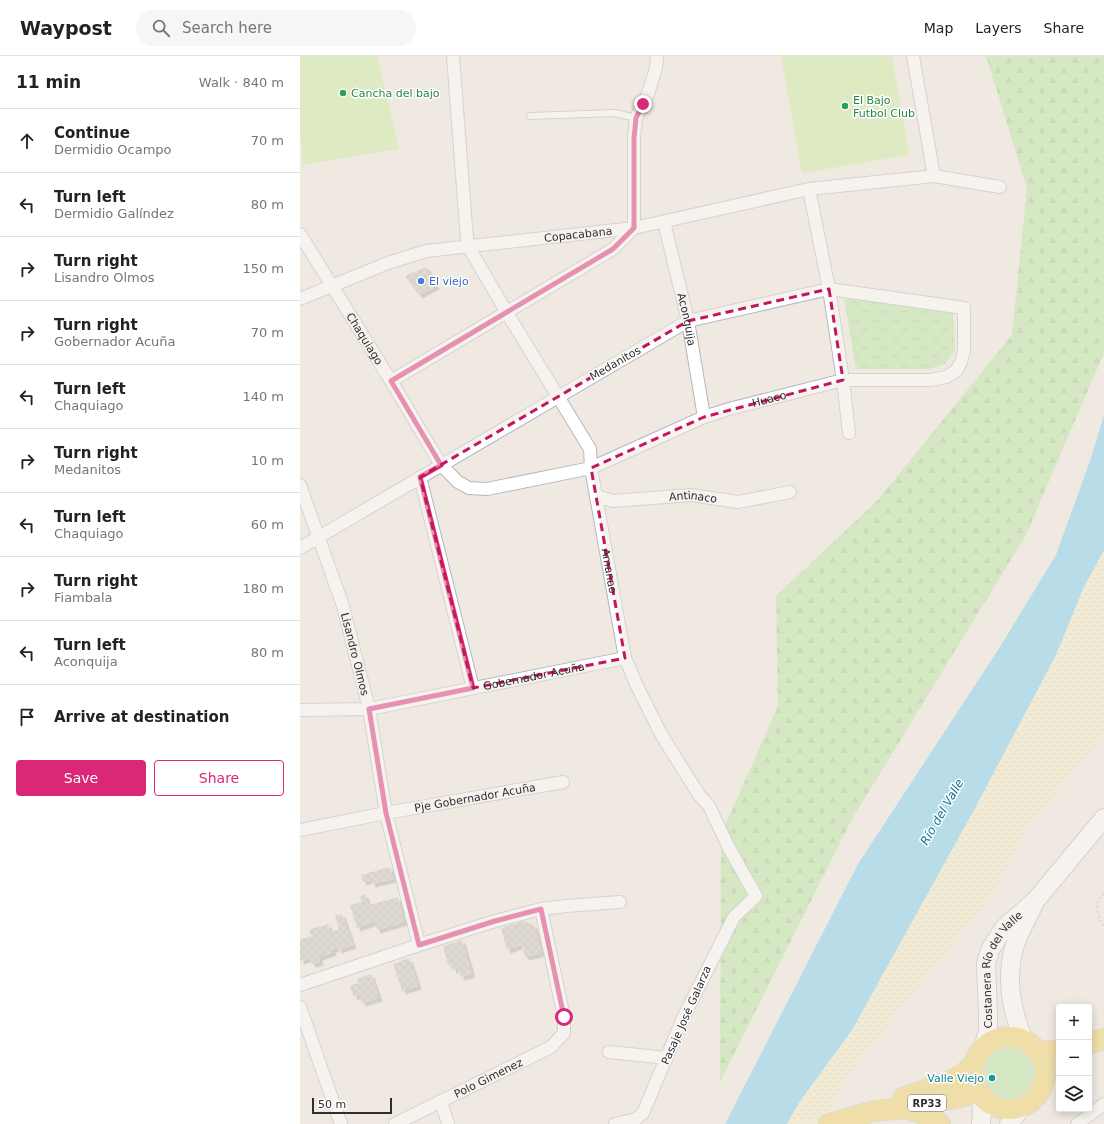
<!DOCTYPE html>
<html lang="en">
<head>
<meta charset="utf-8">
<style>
  :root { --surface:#fff; --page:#f6f6f6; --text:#222; --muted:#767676; --line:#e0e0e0; --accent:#db2777 }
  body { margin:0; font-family:"DejaVu Sans",sans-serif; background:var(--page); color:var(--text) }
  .controls { position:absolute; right:12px; bottom:12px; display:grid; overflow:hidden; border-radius:4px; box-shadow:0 2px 10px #0003 }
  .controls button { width:36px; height:36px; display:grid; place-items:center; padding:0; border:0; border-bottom:1px solid var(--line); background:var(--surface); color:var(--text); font:20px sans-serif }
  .scale { position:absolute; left:12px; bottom:10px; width:80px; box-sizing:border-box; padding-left:4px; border:2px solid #2e2e2e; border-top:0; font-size:11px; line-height:14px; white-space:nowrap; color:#2e2e2e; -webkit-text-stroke:3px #fff; paint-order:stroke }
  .stop { position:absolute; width:12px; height:12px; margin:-9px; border:3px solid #db2777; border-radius:50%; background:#fff }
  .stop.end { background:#db2777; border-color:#fff; box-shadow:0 1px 4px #0008 }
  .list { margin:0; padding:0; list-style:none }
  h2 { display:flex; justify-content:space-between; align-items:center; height:52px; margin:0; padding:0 16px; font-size:17px }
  h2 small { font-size:13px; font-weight:400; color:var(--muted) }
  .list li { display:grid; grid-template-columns:26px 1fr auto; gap:12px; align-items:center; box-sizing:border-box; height:64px; padding:0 16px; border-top:1px solid var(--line) }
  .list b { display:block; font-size:15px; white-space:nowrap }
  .list p { margin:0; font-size:13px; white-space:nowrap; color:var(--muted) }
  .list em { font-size:13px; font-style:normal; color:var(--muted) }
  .actions { display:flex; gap:8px; padding:12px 16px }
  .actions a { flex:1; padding:9px 0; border:1px solid var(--accent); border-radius:4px; text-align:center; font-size:14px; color:var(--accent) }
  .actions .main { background:var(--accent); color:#fff }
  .icon { flex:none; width:22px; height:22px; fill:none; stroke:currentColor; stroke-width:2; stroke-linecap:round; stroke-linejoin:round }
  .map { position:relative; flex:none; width:804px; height:1068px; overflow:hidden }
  header { display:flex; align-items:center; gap:24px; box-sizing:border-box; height:56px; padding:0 20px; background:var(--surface); border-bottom:1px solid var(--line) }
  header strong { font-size:19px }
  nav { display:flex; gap:22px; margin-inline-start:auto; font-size:14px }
  .search { width:280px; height:36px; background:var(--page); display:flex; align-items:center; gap:10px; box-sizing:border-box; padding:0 14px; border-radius:22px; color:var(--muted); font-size:15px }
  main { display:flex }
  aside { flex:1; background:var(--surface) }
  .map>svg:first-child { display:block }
  .grass { fill:#b6e59e }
  .forest { fill:url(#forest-firs) }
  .sand { fill:url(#sand-dots) }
  .park { fill:url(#park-crowns) }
  .pitch { fill:#c9ec9a }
  .water { fill:#75cff0 }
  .building { fill:url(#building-cross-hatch); filter:url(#shadow) }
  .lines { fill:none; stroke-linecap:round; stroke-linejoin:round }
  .lane-casing { stroke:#b4b7c1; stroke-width:8 }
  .street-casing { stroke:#b4b7c1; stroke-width:14 }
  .secondary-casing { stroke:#b4b7c1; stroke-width:20 }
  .primary-casing { stroke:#c9c9c9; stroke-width:22 }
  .path { stroke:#c9c9c9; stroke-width:2; stroke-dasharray:3 2; stroke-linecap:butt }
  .lane { stroke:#fff; stroke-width:6 }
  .street { stroke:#fff; stroke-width:12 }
  .secondary { stroke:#fff; stroke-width:18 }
  .primary { stroke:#f2d163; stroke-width:20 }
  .route { stroke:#db2777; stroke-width:5 }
  .marked { fill:none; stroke:#c2185b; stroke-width:3; stroke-dasharray:8 5; stroke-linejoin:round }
  .leisure-dot { fill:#2e9e5b; stroke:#fff; stroke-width:1.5 }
  .shop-dot { fill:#3f7fe0; stroke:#fff; stroke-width:1.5 }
  .culture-dot { fill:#0f9aa8; stroke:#fff; stroke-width:1.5 }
  .labels { text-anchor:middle; stroke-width:3; stroke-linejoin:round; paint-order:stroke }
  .shield { fill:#fff; stroke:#6d6d6d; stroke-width:1 }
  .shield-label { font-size:10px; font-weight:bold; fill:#2e2e2e }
  .leisure-label { font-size:11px; fill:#27864d; stroke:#fff; text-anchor:start }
  .street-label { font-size:11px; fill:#2e2e2e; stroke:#fff }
  .shop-label { font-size:11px; fill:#366cbe; stroke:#fff; text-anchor:start }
  .culture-label { font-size:11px; fill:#0d838f; stroke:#fff; text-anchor:end }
  .water-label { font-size:12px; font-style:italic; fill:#0d6fa3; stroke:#fff }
</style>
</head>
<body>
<header>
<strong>Waypost</strong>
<div class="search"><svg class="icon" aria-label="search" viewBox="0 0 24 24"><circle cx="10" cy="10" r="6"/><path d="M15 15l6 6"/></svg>Search here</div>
<nav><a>Map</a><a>Layers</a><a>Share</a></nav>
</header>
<main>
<aside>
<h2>11 min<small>Walk · 840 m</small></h2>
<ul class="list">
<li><svg class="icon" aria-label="ahead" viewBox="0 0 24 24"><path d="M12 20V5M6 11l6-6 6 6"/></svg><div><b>Continue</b><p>Dermidio Ocampo</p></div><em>70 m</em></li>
<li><svg class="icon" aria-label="left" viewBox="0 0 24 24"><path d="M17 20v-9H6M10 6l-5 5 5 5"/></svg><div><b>Turn left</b><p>Dermidio Galíndez</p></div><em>80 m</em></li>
<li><svg class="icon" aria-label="right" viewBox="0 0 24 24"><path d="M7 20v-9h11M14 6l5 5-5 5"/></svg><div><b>Turn right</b><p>Lisandro Olmos</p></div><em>150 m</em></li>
<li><svg class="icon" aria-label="right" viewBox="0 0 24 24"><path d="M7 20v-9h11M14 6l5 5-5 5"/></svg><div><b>Turn right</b><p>Gobernador Acuña</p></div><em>70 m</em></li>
<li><svg class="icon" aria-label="left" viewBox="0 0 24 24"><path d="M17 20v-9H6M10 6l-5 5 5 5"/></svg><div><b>Turn left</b><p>Chaquiago</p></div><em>140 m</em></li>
<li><svg class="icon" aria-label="right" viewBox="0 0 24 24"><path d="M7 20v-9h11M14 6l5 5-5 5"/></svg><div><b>Turn right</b><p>Medanitos</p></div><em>10 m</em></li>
<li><svg class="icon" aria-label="left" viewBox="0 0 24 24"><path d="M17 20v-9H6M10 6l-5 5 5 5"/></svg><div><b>Turn left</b><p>Chaquiago</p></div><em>60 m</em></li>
<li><svg class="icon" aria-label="right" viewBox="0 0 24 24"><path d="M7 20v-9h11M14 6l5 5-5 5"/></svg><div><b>Turn right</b><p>Fiambala</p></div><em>180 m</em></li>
<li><svg class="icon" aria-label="left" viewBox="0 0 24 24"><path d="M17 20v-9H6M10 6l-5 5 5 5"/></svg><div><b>Turn left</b><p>Aconquija</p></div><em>80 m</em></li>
<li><svg class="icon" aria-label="arrive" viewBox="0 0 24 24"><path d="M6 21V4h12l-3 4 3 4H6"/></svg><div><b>Arrive at destination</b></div></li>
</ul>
<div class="actions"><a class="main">Save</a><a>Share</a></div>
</aside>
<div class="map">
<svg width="804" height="1068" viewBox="0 0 804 1068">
  <defs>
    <pattern id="forest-firs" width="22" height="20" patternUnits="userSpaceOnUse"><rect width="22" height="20" fill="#b6e59e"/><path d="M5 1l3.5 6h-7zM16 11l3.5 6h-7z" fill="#9dc588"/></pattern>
    <pattern id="sand-dots" width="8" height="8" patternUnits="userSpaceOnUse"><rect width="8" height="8" fill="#f3ecc5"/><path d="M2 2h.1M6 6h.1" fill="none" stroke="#d1cbaa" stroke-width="1.8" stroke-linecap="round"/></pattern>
    <pattern id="park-crowns" width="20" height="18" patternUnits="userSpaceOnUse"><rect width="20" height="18" fill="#b6e59e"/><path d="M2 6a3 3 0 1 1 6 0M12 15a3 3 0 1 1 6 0" fill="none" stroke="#9dc588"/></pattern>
    <pattern id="building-cross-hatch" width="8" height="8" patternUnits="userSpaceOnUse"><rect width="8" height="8" fill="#cbc7bf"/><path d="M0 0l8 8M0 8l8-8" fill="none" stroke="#afaba4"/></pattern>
    <filter id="shadow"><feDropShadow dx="3.5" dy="3.5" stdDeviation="0" flood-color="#0004"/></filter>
  </defs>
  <rect width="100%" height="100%" fill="#efe9e1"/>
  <circle class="grass" cx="708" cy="1017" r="27"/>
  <polygon class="forest" points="686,0 804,0 804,297 726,479 552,763 420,1026 421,779 478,650 476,540 577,445 712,279 727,132"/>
  <polygon class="sand" points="804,494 804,678 732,765 686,848 638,905 547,1020 525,1068 487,1068 498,1048 552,974 674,754 756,599 783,533"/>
  <polygon class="park" points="544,242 653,256 655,294 645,308 629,313 556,313"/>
  <g class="pitch">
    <polygon points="0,0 77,0 99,93 3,109 0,74"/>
    <polygon points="481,0 592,0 609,99 502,117"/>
  </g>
  <polygon class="water" points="804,359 804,494 783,533 756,599 674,754 552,974 498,1048 487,1068 425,1068 558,808 698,594 756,499 790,405"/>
  <g class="building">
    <polygon points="127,211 136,230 119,239 105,220"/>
    <polygon points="90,811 93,823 72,828 71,824 63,826 61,819"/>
    <polygon points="65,838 74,866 57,872 50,849 62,846 60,840"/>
    <polygon points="98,841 104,866 77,874 69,849"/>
    <polygon points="42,858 53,889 38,894 32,876 39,873 35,860"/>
    <polygon points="223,865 234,869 242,897 225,901 222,889 207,894 201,872"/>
    <polygon points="28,868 36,892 32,893 33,896 19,901 20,906 12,908 10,902 0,905 0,884 12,880 9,874"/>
    <polygon points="162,884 172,918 161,921 158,912 153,914 151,908 148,909 143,890"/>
    <polygon points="109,902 118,930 102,935 93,908"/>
    <polygon points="71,918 79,942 62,947 60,939 54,941 50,930 58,927 57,923"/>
  </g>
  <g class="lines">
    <defs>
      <polyline id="lane" points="230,60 315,57 336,62"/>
      <g id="street">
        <path id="s1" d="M153,0L166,171L168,190L207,257L290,393L291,412L325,602L337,630L361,678L399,739L409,750L429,792L456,840L434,861L383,962L343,1057L336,1063L315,1068"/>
        <polyline points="613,0 634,120"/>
        <polyline points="509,133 529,233 543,324 549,377"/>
        <path id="s2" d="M364,166L388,265L404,361"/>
        <path id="s3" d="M0,178L91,325L141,409L158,426L169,432L187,433L291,412L404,361L429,353L543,324H631L646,321L656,315L661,306L664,295V252L529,233L388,265L0,492"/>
        <path id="s4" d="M0,243L88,207L126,195L334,172L509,133L634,120L700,131"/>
        <polyline points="91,325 313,193 334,172 334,82 336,62 348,38 356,12 357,0"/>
        <polyline points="120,421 173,632"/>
        <path id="s5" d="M0,429L43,550L69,653L86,757L119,889"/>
        <path id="s6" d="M296,440L313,445L391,439L438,446L490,436"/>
        <path id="s7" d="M0,654L69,653L325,602"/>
        <path id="s8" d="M0,774L86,757L263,726"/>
        <polyline points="0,929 119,889 195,865 241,853 266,850 320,846"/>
        <polyline points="0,951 41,1068"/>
        <polyline points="309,996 367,1002"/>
        <polyline points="141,1045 148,1068"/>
        <path id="s9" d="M95,1068L251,991L264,977V961L241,853"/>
        <polyline points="777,1068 804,1048"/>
      </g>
      <g id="secondary">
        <path d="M724,984C711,955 705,920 715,889C719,876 727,863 733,850"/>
        <path id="s10" d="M683,992L688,975V957L686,908L690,894L704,872L736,844L804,762"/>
        <polyline points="681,1068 682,1057 681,1040"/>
        <polyline points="709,1068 723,1049"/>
      </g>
      <g id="primary">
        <circle cx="709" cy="1017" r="36"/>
        <polyline points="789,987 804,983"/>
        <polyline points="737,995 759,995"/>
        <polyline points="603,1042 650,1025 662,1019 674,1008"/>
        <polyline points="606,1052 634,1062 640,1068"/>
        <polyline points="529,1068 574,1055 606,1052 679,1037"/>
      </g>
    </defs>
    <use href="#lane" class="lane-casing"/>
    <use href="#street" class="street-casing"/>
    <use href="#secondary" class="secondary-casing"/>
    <use href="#primary" class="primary-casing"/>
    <polyline class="path" points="804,837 796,848 801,867 804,870"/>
    <use href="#lane" class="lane"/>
    <use href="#street" class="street"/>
    <use href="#secondary" class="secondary"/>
    <use href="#primary" class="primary"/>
  </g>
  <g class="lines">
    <polyline class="route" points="264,961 241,853 195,865 119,889 86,757 69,653 173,632 120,421 141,409 91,325 313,193 334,172 334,82 336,62 343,48"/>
  </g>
  <path d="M0 0H804V1068H0ZM529,233L543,324L404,361L291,412L325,602L173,632L120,421L388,265Z" fill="#efe9e1" fill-opacity=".55" fill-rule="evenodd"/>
  <path class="marked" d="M529,233L543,324L404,361L291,412L325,602L173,632L120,421L388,265Z"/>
  <g class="leisure-dot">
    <circle cx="43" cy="37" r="4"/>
    <circle cx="545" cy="50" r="4"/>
  </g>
  <circle class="shop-dot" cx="121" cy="225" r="4"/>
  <circle class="culture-dot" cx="692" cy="1022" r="4"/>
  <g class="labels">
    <rect class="shield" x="608" y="1039" width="38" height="16" rx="3"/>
    <g class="shield-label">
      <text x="627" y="1051">RP33</text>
    </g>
    <g class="leisure-label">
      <text x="51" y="41">Cancha del bajo</text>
      <text x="553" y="48">El Bajo<tspan x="553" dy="13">Futbol Club</tspan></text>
    </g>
    <g class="street-label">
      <text dy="4" stroke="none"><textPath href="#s4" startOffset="288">Copacabana</textPath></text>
      <text dy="4" stroke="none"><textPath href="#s2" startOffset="100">Aconquija</textPath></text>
      <text dy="4" stroke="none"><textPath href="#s3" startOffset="123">Chaquiago</textPath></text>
      <text transform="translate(315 307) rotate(-30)" y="4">Medanitos</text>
      <text dy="4" stroke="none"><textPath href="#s3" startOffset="623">Huaco</textPath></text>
      <text dy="4" stroke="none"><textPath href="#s6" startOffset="98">Antinaco</textPath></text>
      <text dy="4" stroke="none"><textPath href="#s1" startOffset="551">Amanao</textPath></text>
      <text dy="4" stroke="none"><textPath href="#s5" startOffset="178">Lisandro Olmos</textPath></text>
      <text dy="4" stroke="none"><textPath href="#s7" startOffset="237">Gobernador Acuña</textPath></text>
      <text dy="4" stroke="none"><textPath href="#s8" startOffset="178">Pje Gobernador Acuña</textPath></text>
      <text dy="4" stroke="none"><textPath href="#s10" startOffset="84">Costanera Río del Valle</textPath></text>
      <text transform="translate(386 959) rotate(-66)" y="4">Pasaje José Galarza</text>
      <text dy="4" stroke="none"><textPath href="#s9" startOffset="104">Polo Gimenez</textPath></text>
    </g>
    <g class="shop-label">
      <text x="129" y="229">El viejo</text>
    </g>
    <g class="culture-label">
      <text x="684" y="1026">Valle Viejo</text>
    </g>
    <g class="water-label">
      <text transform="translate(642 756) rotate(-60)" y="4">Río del Valle</text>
    </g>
  </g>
</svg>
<div class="controls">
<button>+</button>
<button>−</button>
<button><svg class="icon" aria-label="layers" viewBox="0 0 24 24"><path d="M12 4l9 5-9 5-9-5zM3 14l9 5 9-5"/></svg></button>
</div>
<div class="scale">50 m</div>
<div class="stop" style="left:264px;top:961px"></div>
<div class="stop end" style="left:343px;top:48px"></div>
</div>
</main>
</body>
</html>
